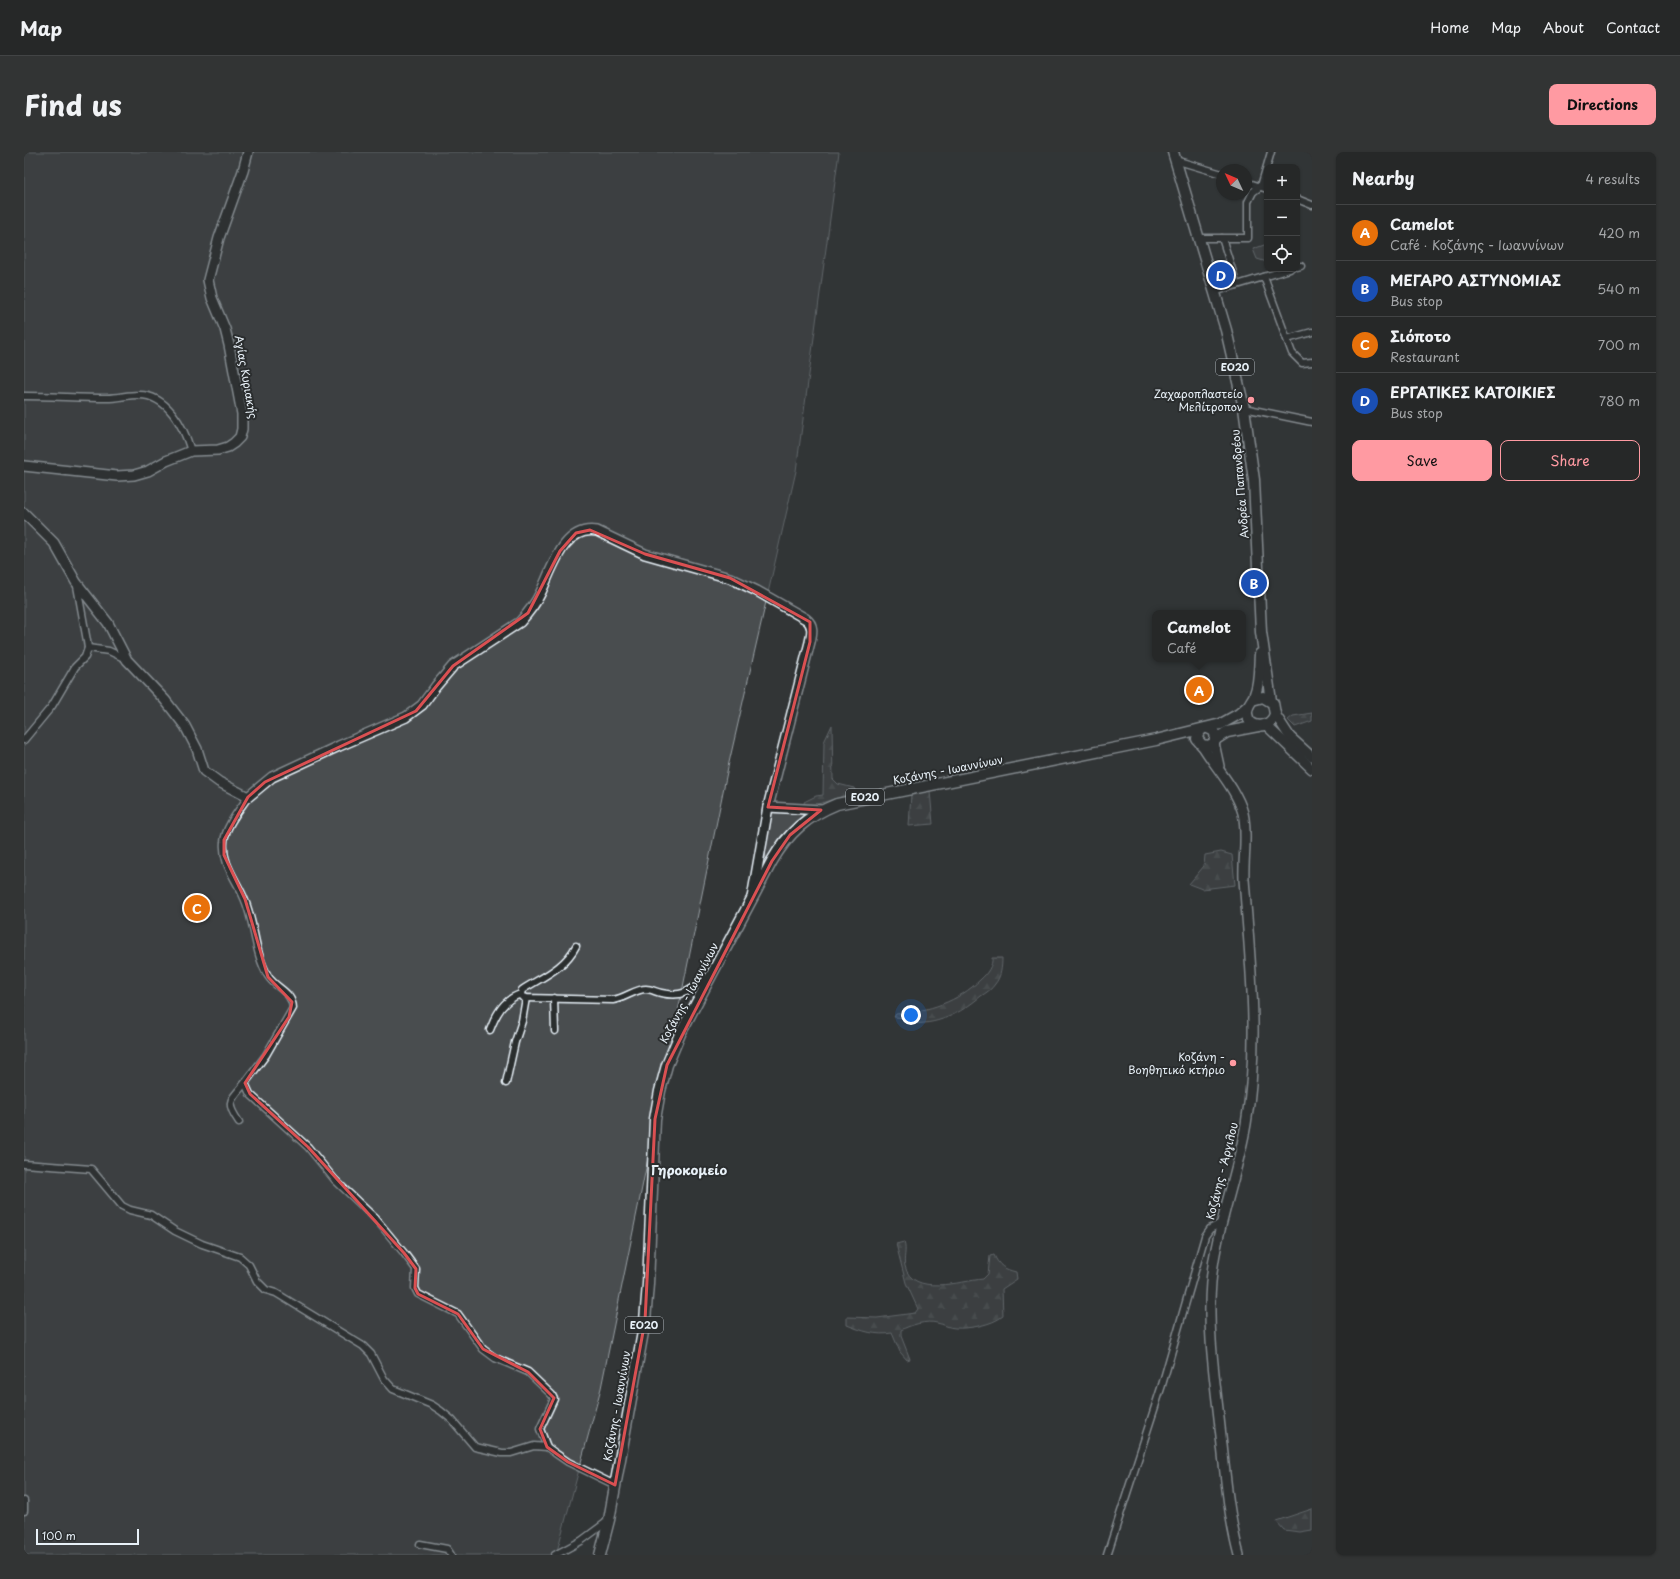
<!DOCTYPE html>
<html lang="en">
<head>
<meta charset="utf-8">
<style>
  :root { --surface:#262828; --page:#323434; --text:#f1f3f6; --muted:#a4a6a8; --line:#424445; --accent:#ff9aa2 }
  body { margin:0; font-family:"Playpen Sans",sans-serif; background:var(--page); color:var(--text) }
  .controls { position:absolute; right:12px; top:12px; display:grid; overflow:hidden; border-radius:8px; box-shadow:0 1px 3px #0004 }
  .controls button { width:36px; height:36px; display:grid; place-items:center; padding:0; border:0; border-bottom:1px solid var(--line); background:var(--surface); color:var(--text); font:20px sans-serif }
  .compass { position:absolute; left:1192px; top:12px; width:36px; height:36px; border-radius:50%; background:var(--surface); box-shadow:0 1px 3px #0004; rotate:314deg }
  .scale { position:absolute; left:12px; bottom:10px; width:103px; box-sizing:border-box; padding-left:4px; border:2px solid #e8f1f8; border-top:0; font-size:11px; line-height:14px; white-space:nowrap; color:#e8f1f8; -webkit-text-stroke:3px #2a2d2e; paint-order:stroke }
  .you { position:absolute; left:887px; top:863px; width:14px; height:14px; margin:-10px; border:3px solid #fff; border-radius:50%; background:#1a73e8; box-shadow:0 0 0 6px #1a73e833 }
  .badge { display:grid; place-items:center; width:26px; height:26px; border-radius:50%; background:var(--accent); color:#fff; font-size:13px; font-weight:700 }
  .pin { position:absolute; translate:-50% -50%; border:2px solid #fff; box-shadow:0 1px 4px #0006 }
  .popup { position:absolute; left:1128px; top:458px; width:94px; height:52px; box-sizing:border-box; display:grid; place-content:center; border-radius:8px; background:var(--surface); filter:drop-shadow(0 1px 3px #0005); font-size:13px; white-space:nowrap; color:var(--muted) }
  .popup b { font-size:15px; color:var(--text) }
  .popup::after { content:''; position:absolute; left:50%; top:100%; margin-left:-8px; border:8px solid transparent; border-top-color:var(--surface) }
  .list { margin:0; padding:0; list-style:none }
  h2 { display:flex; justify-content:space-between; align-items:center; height:52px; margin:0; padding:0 16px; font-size:17px }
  h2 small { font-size:13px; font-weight:400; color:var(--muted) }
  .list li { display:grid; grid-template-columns:26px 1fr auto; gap:12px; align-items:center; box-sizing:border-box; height:56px; padding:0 16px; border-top:1px solid var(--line) }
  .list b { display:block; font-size:15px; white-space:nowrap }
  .list p { margin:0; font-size:13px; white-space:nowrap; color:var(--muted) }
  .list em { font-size:13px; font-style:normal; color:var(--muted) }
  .actions { display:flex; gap:8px; padding:12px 16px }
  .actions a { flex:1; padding:9px 0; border:1px solid var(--accent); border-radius:8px; text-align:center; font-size:14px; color:var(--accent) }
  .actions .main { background:var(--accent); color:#111 }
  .icon { flex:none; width:22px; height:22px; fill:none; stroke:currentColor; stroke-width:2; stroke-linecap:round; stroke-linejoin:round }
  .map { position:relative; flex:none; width:1288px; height:1403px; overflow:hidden; border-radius:8px }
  header { display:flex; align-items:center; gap:24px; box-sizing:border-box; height:56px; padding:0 20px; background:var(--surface); border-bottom:1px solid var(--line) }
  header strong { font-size:19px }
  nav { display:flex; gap:22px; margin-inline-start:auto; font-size:14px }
  .intro { display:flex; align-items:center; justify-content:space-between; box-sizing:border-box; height:96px; padding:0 24px }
  h1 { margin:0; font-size:28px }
  .button { padding:10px 18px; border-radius:8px; background:var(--accent); color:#111; font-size:14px; font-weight:700 }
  main { display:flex; gap:24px; padding:0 24px }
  aside { flex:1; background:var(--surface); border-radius:8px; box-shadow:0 1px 3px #0004 }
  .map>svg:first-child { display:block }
  .green { fill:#494d4f; stroke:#989fa4 }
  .forest { fill:url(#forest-firs); stroke:#989fa4 }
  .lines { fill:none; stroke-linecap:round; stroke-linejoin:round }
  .street-casing { stroke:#e8f1f8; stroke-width:9 }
  .secondary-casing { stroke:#e8f1f8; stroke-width:12 }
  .primary-casing { stroke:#e8f1f8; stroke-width:13 }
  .street { stroke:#2a2d2e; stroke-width:6 }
  .secondary { stroke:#2a2d2e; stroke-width:9 }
  .primary { stroke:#2a2d2e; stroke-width:10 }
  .marked { fill:none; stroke:#da5052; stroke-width:3; stroke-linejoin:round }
  .poi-dot { fill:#ff9aa2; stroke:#2a2d2e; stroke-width:1.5 }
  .labels { text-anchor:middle; stroke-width:4; stroke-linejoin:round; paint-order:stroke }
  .shield { fill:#2a2d2e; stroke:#afb6bb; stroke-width:1 }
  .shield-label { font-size:10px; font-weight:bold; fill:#e8f1f8 }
  .street-label { font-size:11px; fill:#e8f1f8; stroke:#2a2d2e }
  .poi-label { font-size:11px; fill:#e8f1f8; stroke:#2a2d2e; text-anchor:end }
  .quarter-label { font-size:13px; font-weight:bold; fill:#e8f1f8; stroke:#2a2d2e }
</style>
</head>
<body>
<header>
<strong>Map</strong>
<nav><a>Home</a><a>Map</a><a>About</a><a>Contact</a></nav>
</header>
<div class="intro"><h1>Find us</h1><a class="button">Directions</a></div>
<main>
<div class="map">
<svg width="1288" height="1403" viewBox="0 0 1288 1403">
  <defs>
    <pattern id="forest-firs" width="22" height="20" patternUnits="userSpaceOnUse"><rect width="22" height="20" fill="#494d4f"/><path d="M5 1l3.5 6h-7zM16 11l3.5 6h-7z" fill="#636769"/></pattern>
  </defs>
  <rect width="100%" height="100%" fill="#323536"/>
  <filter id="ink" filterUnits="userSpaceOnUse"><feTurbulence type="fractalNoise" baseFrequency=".025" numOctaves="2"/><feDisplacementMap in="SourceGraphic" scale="8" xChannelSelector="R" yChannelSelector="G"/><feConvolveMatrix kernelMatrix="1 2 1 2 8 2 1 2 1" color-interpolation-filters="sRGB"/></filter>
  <g filter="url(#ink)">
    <g class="green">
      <polygon points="0,0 815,0 772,319 704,615 577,1236 532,1403 0,1403"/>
      <polygon points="1243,92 1243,110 1233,107 1229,97"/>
      <polygon points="746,659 781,661 757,684 742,708 740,684"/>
    </g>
    <g class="forest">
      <polygon points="1288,561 1288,569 1271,575 1264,568 1269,564"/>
      <polygon points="808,573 809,627 814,632 830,636 832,640 794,652 781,653 780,650 792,644 799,643 800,590"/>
      <polygon points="906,639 909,672 885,674 887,642"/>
      <polygon points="1197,700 1208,703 1211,733 1178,737 1165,732 1180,714 1181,703"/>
      <path d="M968,806H978C978,815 977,825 971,832C968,837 962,841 957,844C936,862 912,874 884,871L885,866L870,865L872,862C905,859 934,850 957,827C963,822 969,813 968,806Z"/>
      <path d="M880,1090C883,1099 879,1106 881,1114C888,1145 937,1129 959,1127L964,1122L966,1104L970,1103C975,1114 980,1117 992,1120L993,1127L978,1137L979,1164C968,1173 945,1177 931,1176C925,1176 919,1172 913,1171C903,1168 886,1173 877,1178V1184L886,1207L883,1208L876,1200L868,1181C852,1184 838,1179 823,1173V1165L853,1166L891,1161L894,1157L882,1131L872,1092Z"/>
      <polygon points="1288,1357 1288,1378 1276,1380 1260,1378 1252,1369"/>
    </g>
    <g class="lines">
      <defs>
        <g id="street">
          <polyline points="1151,8 1198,22"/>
          <polyline points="1222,30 1243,37"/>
          <polyline points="1273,47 1288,53"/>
          <polyline points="1174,86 1224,86 1224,50 1229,40 1237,34 1247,0"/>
          <polyline points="1198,86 1213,133"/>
          <polyline points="1273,115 1277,114"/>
          <polyline points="1240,125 1268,201 1278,211 1288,210"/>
          <polyline points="1190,140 1266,117"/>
          <polyline points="1263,187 1288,180"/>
          <path d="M0,244C28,244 55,246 83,246C93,246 104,243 114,243C143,242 160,275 167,299"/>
          <polyline points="1220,256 1288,270"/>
          <polyline points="64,496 85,499 102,507"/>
          <polyline points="0,588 28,554 51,515 61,505 64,496 63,489 53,434"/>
          <path d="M224,645C216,657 201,675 200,690C198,712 212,727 220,746C231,770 230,801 244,824C252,837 268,839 269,856L242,903L221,931L226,942L284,995L311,1028L352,1067L380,1101L392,1117L391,1136L394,1142L434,1162L459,1197L471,1206L504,1220L528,1243L530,1247L516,1277L523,1295L531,1301L544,1310L591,1333"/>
          <path d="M497,842L498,845L502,846L589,848C602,846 611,837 622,837C627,837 632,840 637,841C660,846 667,838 685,824"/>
          <polyline points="530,846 531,879"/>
          <path d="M466,878C472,862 480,847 497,842L498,838C518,825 541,816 552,794"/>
          <polyline points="482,931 491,890 498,869 502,846"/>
          <path d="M215,970C201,950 206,949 221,931"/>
          <polyline points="0,1012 67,1017 98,1054 106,1058 127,1063 151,1079 178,1092 216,1105 225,1113 233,1129 242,1138 252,1141 339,1194 347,1202 360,1227 369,1237 408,1253 417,1259 428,1268 451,1295 478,1301 487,1301 510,1294 523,1295"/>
          <polyline points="0,1349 0,1359"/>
          <polyline points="396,1392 423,1397 427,1403"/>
          <polyline points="531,1403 557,1389 584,1369"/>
          <polyline points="1083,1403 1138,1233 1181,1084 1186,1077 1197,1071"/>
        </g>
        <g id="secondary">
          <polyline points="0,314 93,324 110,323 124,319 142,309 167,299 194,298 204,295 210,291 216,285 218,277 218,262 205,193 201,177 188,146 184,128 195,86 219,19 224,0"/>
          <path d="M0,361L30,391L52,430L84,471L103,508L141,548L161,574L173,597L180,619L195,630L224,645L248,625L315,594L382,565L398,553L412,534L429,514L496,470C504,461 511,453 516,442C528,418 539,373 573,379L621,402L706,426L733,439L782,467C790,473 788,481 786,490L744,655L728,746"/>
          <polyline points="1251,562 1266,585 1288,605"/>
          <polyline points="1242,573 1288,617"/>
          <polyline points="1190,591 1195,614"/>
          <path d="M1178,593C1191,615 1212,636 1219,661C1224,682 1219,705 1220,727C1226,808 1236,891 1222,972C1213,1025 1192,1076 1187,1130C1183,1178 1191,1228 1196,1275C1201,1318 1204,1362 1215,1403"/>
          <polyline points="744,655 797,658"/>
        </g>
        <g id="primary">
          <polyline points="1149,0 1202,178 1220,256 1230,328 1237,480 1247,549"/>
          <path d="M1228,548L1239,545L1249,551L1251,562C1247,577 1225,578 1223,562C1222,553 1229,549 1231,542C1236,530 1235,515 1236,502"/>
          <path d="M1177,578L1174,582L1173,587L1178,593L1185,594C1192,591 1193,586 1190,579L1184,576"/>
          <polyline points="1192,587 1203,580 1234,574"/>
          <path d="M576,1403L585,1368L621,1169L624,1132L631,967L636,939L643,913L656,882L748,709C764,681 783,664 813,652L1132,588L1197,572L1215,562L1223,555"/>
        </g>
      </defs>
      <use href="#street" class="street-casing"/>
      <use href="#secondary" class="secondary-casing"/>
      <use href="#primary" class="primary-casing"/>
      <use href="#street" class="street"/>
      <use href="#secondary" class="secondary"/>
      <use href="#primary" class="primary"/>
    </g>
  </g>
  <path d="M0 0H1288V1403H0ZM566,378L621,402L706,426L786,470V490L744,655L797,658L766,683L748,709L643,913L631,967L621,1169L591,1333L544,1310L523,1295L516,1277L530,1246L504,1220L459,1197L434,1162L394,1142L391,1136L392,1117L380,1101L284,995L226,942L221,931L265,865L268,850L244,825L221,747L200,703V688L224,645L241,630L392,559L429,514L504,461L536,399L552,381Z" fill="#323536" fill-opacity=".55" fill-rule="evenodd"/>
  <path class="marked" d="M566,378L621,402L706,426L786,470V490L744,655L797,658L766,683L748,709L643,913L631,967L621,1169L591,1333L544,1310L523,1295L516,1277L530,1246L504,1220L459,1197L434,1162L394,1142L391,1136L392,1117L380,1101L284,995L226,942L221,931L265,865L268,850L244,825L221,747L200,703V688L224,645L241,630L392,559L429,514L504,461L536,399L552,381Z"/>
  <g class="poi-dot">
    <circle cx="1227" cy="248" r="4"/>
    <circle cx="1209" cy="911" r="4"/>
  </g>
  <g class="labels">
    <g class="shield">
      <rect x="1192" y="207" width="38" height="16" rx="3"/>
      <rect x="822" y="637" width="38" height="16" rx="3"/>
      <rect x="601" y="1165" width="38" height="16" rx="3"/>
    </g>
    <g class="shield-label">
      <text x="1211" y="219">ΕΟ20</text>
      <text x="841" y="649">ΕΟ20</text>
      <text x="620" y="1177">ΕΟ20</text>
    </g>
    <g class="street-label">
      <text transform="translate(222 225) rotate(80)" y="4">Αγίας Κυριακής</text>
      <text transform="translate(1216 332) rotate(-95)" y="4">Ανδρέα Παπανδρέου</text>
      <text transform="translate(924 618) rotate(-11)" y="4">Κοζάνης - Ιωαννίνων</text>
      <text transform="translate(665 841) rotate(-62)" y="4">Κοζάνης - Ιωαννίνων</text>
      <text transform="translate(1198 1019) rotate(-76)" y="4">Κοζάνης - Άργιλου</text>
      <text transform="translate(593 1254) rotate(-80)" y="4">Κοζάνης - Ιωαννίνων</text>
    </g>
    <g class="poi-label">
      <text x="1219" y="246">Ζαχαροπλαστείο<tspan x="1219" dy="13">Μελίτροπον</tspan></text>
      <text x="1201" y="909">Κοζάνη -<tspan x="1201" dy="13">Βοηθητικό κτήριο</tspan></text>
    </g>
    <g class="quarter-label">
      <text x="665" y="1023">Γηροκομείο</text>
    </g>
  </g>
</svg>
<div class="controls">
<button>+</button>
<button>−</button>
<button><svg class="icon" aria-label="locate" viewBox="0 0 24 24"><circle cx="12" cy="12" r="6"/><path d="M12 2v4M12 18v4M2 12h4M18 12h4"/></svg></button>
</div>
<svg class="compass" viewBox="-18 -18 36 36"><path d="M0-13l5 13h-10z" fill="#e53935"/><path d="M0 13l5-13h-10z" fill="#a4a6a8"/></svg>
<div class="scale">100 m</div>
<div class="you"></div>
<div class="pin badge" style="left:1175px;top:538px;background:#e8710a">A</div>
<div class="popup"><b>Camelot</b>Café</div>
<div class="pin badge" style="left:1230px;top:431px;background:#1a4fb4">B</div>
<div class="pin badge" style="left:173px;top:756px;background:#e8710a">C</div>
<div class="pin badge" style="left:1197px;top:123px;background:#1a4fb4">D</div>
</div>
<aside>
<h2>Nearby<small>4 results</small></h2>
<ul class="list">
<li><span class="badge" style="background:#e8710a">A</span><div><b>Camelot</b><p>Café · Κοζάνης - Ιωαννίνων</p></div><em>420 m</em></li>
<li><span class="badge" style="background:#1a4fb4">B</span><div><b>ΜΕΓΑΡΟ ΑΣΤΥΝΟΜΙΑΣ</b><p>Bus stop</p></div><em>540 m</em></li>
<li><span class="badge" style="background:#e8710a">C</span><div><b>Σιόποτο</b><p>Restaurant</p></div><em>700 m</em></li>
<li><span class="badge" style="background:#1a4fb4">D</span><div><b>ΕΡΓΑΤΙΚΕΣ ΚΑΤΟΙΚΙΕΣ</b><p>Bus stop</p></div><em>780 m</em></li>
</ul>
<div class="actions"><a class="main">Save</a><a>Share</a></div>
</aside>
</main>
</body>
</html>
